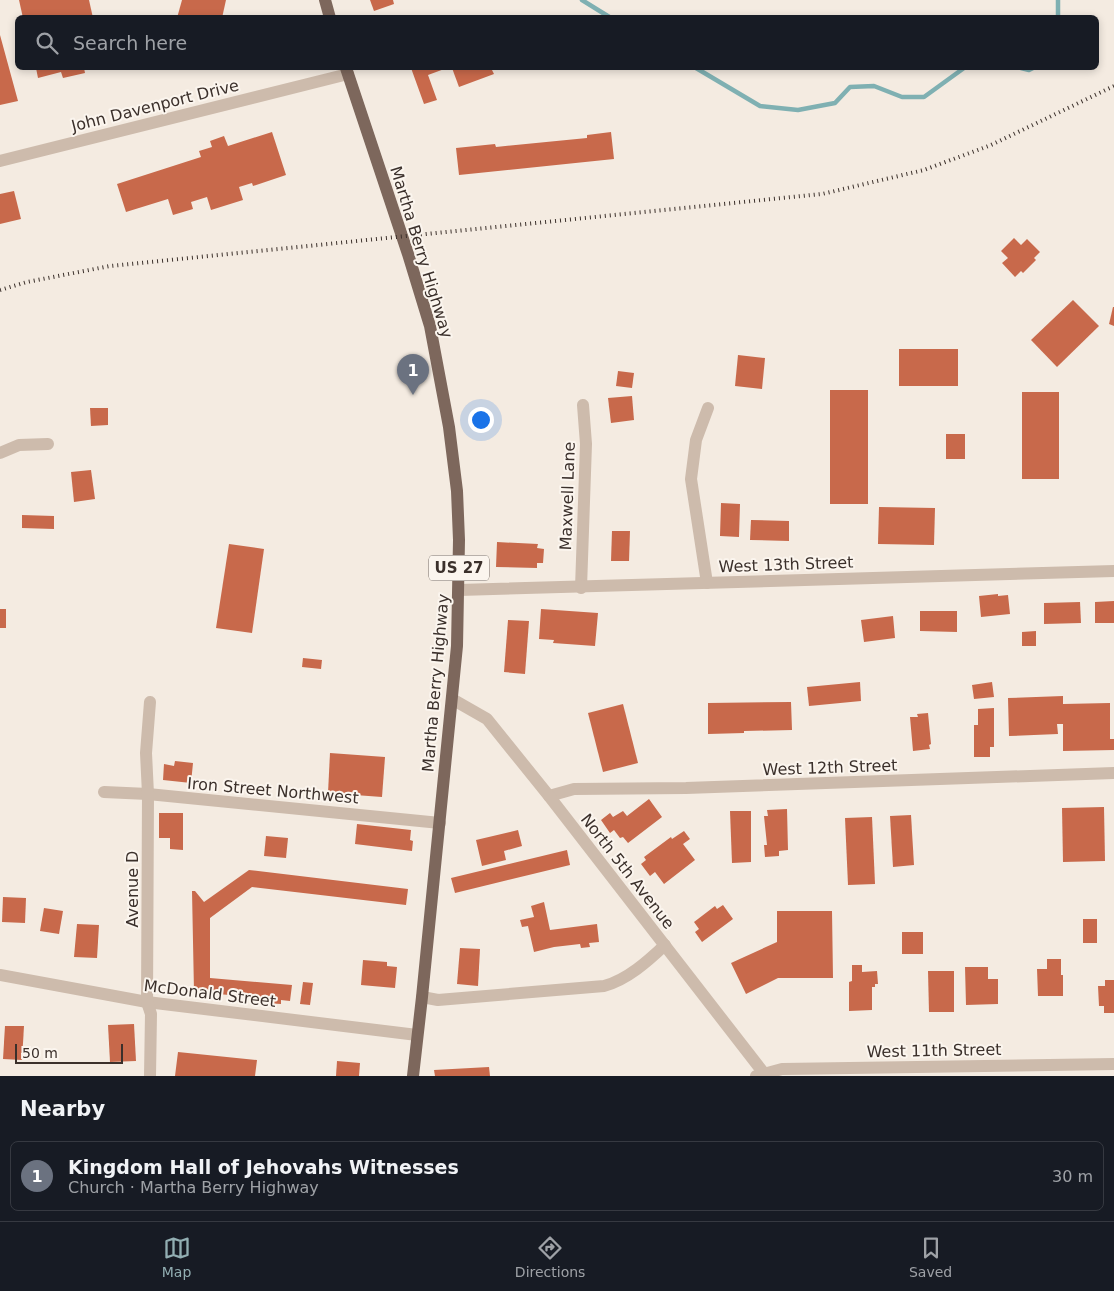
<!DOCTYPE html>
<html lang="en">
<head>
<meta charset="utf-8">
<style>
  :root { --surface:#171b24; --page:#20242c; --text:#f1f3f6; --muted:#9ea1a6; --line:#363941; --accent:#92aeb2 }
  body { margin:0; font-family:"DejaVu Sans",sans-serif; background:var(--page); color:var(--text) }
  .scale { position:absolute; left:15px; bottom:12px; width:108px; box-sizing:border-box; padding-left:5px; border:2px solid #3b302b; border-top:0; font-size:14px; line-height:18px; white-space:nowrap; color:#3b302b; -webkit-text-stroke:4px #fbf5ee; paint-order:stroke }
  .you { position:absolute; left:480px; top:419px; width:18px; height:18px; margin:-12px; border:4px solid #fff; border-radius:50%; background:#1a73e8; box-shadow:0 0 0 8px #1a73e833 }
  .badge { display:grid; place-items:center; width:32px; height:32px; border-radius:50%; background:var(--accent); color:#fff; font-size:16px; font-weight:700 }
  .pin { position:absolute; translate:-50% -41px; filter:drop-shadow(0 1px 2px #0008) }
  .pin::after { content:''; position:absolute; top:26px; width:18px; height:15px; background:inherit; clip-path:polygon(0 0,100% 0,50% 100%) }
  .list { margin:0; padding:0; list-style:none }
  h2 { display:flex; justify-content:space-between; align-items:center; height:65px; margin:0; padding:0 20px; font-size:21px }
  h2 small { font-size:16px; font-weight:400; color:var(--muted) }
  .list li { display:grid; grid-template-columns:32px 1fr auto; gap:15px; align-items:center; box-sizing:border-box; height:70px; margin:0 10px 10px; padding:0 10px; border:1px solid var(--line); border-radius:8px }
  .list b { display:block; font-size:19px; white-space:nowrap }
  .list p { margin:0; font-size:16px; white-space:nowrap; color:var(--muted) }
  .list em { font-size:16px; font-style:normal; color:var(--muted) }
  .icon { flex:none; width:28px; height:28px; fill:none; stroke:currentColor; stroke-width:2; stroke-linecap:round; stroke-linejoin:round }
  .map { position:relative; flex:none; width:1114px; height:1076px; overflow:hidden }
  .search { position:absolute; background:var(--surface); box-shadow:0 2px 8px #0003; left:15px; right:15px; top:15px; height:55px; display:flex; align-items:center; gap:12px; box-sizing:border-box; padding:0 18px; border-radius:8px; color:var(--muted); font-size:19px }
  .sheet { height:145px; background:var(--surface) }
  nav { display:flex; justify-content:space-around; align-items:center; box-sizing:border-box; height:70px; border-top:1px solid var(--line); background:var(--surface); font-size:14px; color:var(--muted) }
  nav a { display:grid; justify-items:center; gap:2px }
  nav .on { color:var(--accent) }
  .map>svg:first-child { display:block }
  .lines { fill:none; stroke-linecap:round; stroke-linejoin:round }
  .stream { stroke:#7fb0b2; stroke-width:4.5 }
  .building { fill:#c8694b }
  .minor { stroke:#cdbbac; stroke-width:12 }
  .tertiary { stroke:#cdbbac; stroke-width:12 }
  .primary { stroke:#7d675c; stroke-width:12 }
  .rail { stroke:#3b302b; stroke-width:4; stroke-dasharray:1 4; stroke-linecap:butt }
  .labels { text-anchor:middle; stroke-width:4; stroke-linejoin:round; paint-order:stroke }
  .shield { fill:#fbf5ee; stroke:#756b66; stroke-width:1 }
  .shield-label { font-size:15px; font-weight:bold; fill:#3b302b }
  .street-label { font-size:16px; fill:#3b302b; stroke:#fbf5ee }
</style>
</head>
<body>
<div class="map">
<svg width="1114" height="1076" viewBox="0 0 1114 1076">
  <rect width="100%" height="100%" fill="#f4ebe1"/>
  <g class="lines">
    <g class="stream">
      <polyline points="582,0 611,18"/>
      <polyline points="1058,0 1058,18"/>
      <polyline points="696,68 760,106 798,110 835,103 850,87 874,86 902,97 924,97 964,68"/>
      <polyline points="1021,68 1029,70 1033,68"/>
    </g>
  </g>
  <g class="building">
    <polygon points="19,0 89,0 93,18 23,18"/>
    <polygon points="182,0 226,0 222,18 177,18"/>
    <polygon points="370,0 393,0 394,4 374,11"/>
    <polygon points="0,35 18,101 0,105"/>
    <polygon points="36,68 84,68 85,73 63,78 61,72 38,78"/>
    <polygon points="411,68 447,68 428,75 437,100 424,104"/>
    <polygon points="452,68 491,68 494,74 459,87"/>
    <polygon points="272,132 286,175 253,186 252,183 239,187 243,200 211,210 207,197 191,202 193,209 173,215 168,199 126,212 117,184 201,157 199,151 212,147 210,141 224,136 228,146"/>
    <polygon points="611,132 614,159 459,175 456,148 495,144 496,147 587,138 587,135"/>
    <polygon points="14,191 21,219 0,224 0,194"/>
    <polygon points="1014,238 1021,245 1027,239 1040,252 1034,258 1036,260 1023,273 1021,271 1015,277 1002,263 1008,258 1001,251"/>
    <polygon points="1073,300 1099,326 1057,367 1031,340"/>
    <polygon points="1113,307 1114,307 1114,326 1109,324"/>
    <rect x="899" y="349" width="59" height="37"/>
    <polygon points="738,355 765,358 762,389 735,386"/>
    <polygon points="618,371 634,373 632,388 616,386"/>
    <rect x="830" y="390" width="38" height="114"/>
    <rect x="1022" y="392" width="37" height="87"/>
    <polygon points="632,396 634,420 611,423 608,398"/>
    <polygon points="90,408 108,408 108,425 91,426"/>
    <rect x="946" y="434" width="19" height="25"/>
    <polygon points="91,470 95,499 74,502 71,472"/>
    <polygon points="721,503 740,504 739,537 720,536"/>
    <polygon points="879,507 935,508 934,545 878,544"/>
    <polygon points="22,515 54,516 54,529 22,528"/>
    <polygon points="751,520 789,521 789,541 750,540"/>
    <polygon points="612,531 630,531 629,561 611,561"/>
    <polygon points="497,542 538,544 537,548 544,549 543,563 537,563 537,568 496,567"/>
    <polygon points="229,544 264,549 252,633 216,628"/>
    <polygon points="998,594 998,596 1008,595 1010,614 981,617 979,596"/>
    <polygon points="1114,601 1114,623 1095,623 1095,602"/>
    <polygon points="1080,602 1081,623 1044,624 1044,603"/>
    <rect x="0" y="609" width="6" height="19"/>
    <polygon points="541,609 598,613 595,646 553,643 554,640 539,639"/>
    <polygon points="920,611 957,611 957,632 920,631"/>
    <polygon points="893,616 895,638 864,642 861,620"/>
    <polygon points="508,620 529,621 525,674 504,672"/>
    <polygon points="1036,631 1036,646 1022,646 1022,632"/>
    <polygon points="303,658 322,660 321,669 302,667"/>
    <polygon points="860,682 861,701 809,706 807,687"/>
    <polygon points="992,682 994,697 974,699 972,685"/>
    <polygon points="1063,696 1063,704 1110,703 1110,739 1114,739 1114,750 1063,751 1063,724 1057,724 1058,734 1009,736 1008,698"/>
    <polygon points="791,702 792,730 744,731 744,733 708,734 708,703"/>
    <polygon points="623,704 638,763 603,772 588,713"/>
    <polygon points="994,708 994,747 990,747 990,757 974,757 974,725 978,725 978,709"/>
    <polygon points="928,713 931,744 929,745 930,749 913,751 910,717 918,717 917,714"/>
    <polygon points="330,753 385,757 382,797 328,793"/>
    <polygon points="175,761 193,763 191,783 163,780 164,764 174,766"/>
    <polygon points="649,799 662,817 628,843 623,837 620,838 614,830 610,833 601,820 610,813 613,817 623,811 627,816"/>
    <polygon points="1104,807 1105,861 1063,862 1062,808"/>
    <polygon points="787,809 788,850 779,851 779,856 765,857 764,845 767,845 764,816 768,816 767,810"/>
    <polygon points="730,811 751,811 751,862 732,863"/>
    <polygon points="159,813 183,813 183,850 170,849 170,838 159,838"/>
    <polygon points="911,815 914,865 893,867 890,816"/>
    <polygon points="872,817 875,884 848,885 845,818"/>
    <polygon points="357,824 411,830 410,840 413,841 412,851 355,844"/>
    <polygon points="518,830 522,846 504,851 506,860 482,866 476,840"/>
    <polygon points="684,831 690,839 683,844 695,860 664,884 655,872 650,876 641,864 646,860 644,857 671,837 672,839"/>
    <polygon points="266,836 288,838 286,858 264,856"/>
    <polygon points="567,850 570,865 455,893 451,878"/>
    <polygon points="249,870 408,889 406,905 252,887 210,918 210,978 292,985 290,1001 281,1000 281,1004 265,1003 266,998 194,992 192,891 195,891 204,902"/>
    <polygon points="3,897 26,898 25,923 2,922"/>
    <polygon points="544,902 550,930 597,924 599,942 589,943 590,947 581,948 580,944 554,947 534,952 528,926 522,927 520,920 534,917 531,906"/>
    <polygon points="723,905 733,919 702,942 695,932 699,929 694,922 715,906 717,909"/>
    <polygon points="44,908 63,911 59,934 40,931"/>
    <polygon points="777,911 832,911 833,978 778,978 746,994 731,963 777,942"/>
    <rect x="1083" y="919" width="14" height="24"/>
    <polygon points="77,924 99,925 97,958 74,957"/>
    <rect x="902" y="932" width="21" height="22"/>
    <polygon points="460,948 480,949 478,986 457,984"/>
    <polygon points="1047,959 1061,959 1061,975 1063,975 1063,996 1038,996 1037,969 1047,969"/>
    <polygon points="363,960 387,962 387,966 397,967 395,988 361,985"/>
    <polygon points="852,965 862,965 862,972 877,971 878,984 875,984 875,987 872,987 872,1010 849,1011 849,982 852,981"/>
    <polygon points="965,967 988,967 988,979 998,979 998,1004 966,1005"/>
    <polygon points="928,971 954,971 954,1012 929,1012"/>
    <polygon points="1105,980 1114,980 1114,1013 1104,1013 1104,1006 1099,1006 1098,986 1105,986"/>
    <polygon points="303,982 313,983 310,1005 300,1004"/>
    <polygon points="134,1024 136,1061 110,1062 108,1025"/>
    <polygon points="5,1026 24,1026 22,1060 3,1059"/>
    <polygon points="178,1052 257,1060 255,1076 175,1076"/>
    <polygon points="337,1061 360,1063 359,1076 336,1076"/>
    <polygon points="489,1067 490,1076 435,1076 434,1070"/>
  </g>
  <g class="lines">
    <g class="minor">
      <polyline points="0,453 19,445 48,444"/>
      <polyline points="707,583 691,479 696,440 708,408"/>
      <polyline points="581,588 586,444 583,405"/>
      <polyline points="459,590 1114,571"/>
      <polyline points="104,792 148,794 440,823"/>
      <polyline points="549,796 574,789 686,788 1114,773"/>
      <polyline points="0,975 147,1002 417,1035"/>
      <path d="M422,997L438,1000L604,986C627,980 648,961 665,945"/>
      <polyline points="150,1076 151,1014 147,1002 148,794 146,753 150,702"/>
      <polyline points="756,1076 782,1069 1114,1064"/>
    </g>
    <g class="tertiary">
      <polyline points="0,161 348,74"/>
      <polyline points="452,699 487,719 549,796 766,1076"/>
    </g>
    <g class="primary">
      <polyline points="325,0 330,18"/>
      <polyline points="346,68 408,254 430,326 449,427 457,491 459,540 457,646 422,997 413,1076"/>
    </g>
    <polyline class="rail" points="0,290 27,282 110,266 822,194 924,170 991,145 1114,86"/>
  </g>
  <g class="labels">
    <rect class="shield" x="429" y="555.5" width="60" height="25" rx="4"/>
    <g class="shield-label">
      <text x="459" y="573">US 27</text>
    </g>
    <g class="street-label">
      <text transform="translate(155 105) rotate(-14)" y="6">John Davenport Drive</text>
      <text transform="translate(422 252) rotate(73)" y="6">Martha Berry Highway</text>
      <text transform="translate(567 496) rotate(-88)" y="6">Maxwell Lane</text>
      <text transform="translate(786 564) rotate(-2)" y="6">West 13th Street</text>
      <text transform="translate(435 683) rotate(-85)" y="6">Martha Berry Highway</text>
      <text transform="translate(830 767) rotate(-2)" y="6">West 12th Street</text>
      <text transform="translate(273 790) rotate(5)" y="6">Iron Street Northwest</text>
      <text transform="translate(628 871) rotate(52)" y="6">North 5th Avenue</text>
      <text transform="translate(132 889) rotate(-90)" y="6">Avenue D</text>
      <text transform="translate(210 993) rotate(7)" y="6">McDonald Street</text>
      <text transform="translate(934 1050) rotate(-1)" y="6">West 11th Street</text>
    </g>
  </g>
</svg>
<div class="scale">50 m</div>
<div class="you"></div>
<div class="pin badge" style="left:413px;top:395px;background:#6b7280">1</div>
<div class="search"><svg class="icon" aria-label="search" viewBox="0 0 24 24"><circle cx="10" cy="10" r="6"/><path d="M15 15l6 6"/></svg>Search here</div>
</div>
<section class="sheet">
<h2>Nearby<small></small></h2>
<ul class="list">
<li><span class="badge" style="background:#6b7280">1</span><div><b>Kingdom Hall of Jehovahs Witnesses</b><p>Church · Martha Berry Highway</p></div><em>30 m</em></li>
</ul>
</section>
<nav>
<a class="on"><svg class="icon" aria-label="map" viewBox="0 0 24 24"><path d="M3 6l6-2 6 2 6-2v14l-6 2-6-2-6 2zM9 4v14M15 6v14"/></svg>Map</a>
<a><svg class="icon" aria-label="directions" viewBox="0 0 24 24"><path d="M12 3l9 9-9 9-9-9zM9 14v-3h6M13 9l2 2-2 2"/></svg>Directions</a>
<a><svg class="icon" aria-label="saved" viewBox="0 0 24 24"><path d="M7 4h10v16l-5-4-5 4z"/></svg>Saved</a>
</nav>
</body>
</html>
